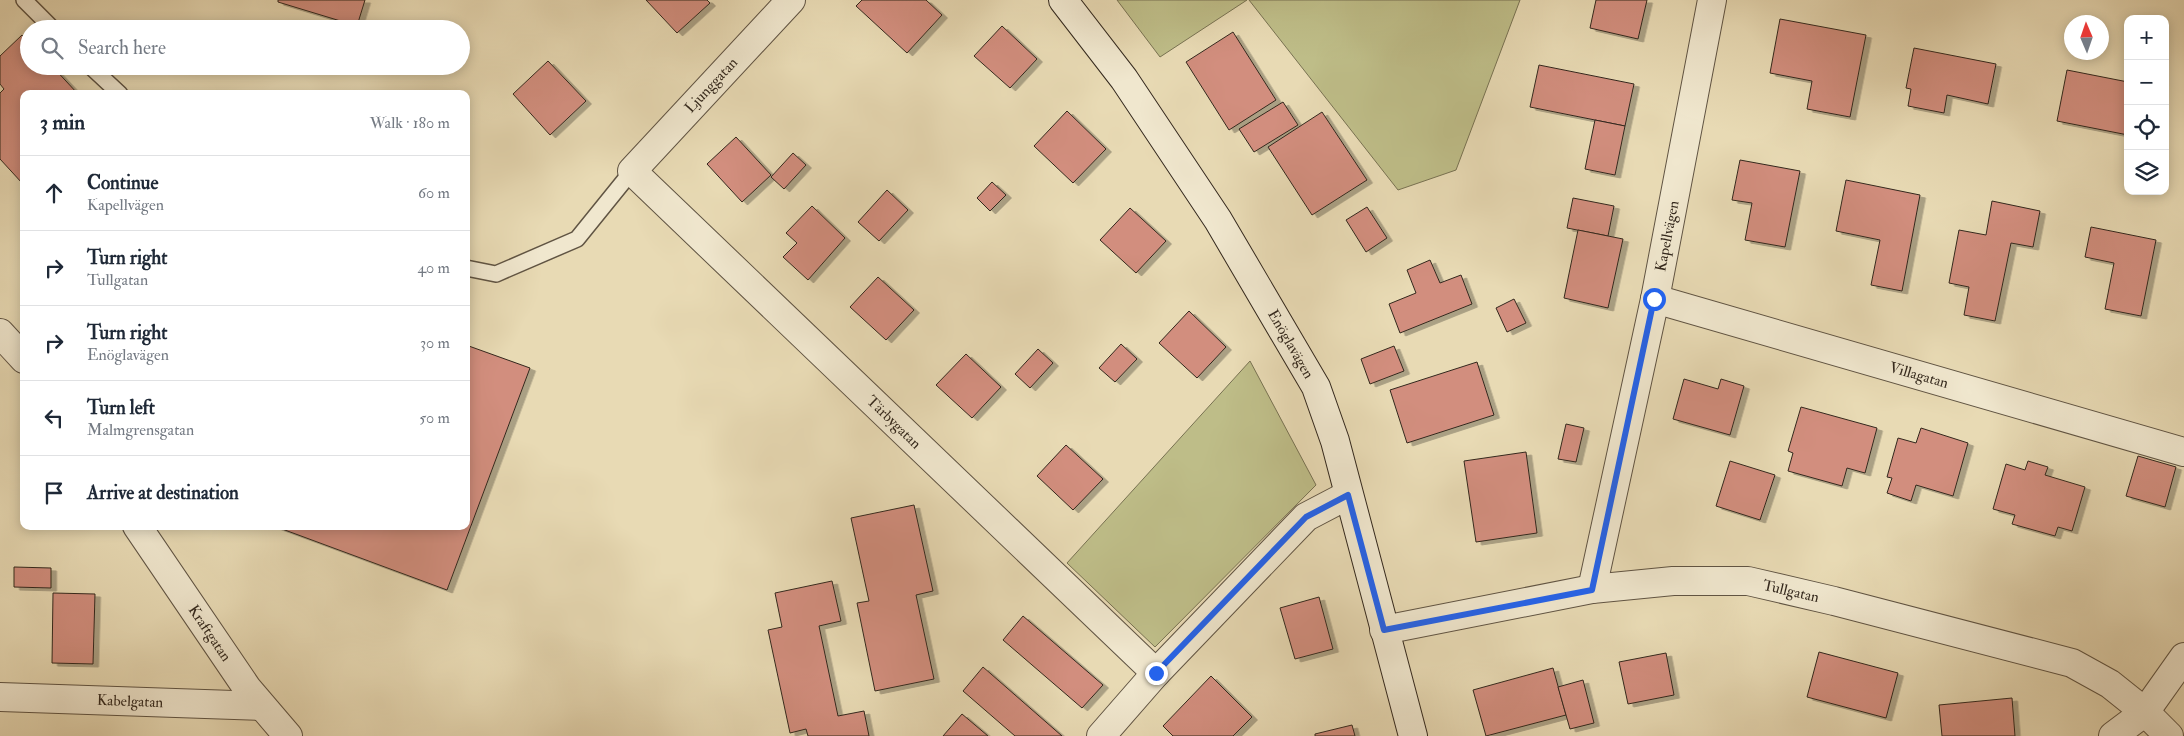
<!DOCTYPE html>
<html lang="en">
<head>
<meta charset="utf-8">
<style>
  :root { --surface:#fff; --page:#f2f2f3; --text:#1f2937; --muted:#747a83; --line:#e0e1e3 }
  body { margin:0; font-family:"IM FELL Double Pica",serif; background:var(--page); color:var(--text) }
  .controls { position:absolute; right:15px; top:15px; display:grid; overflow:hidden; border-radius:10px; box-shadow:0 2px 12px #0003 }
  .controls button { width:45px; height:45px; display:grid; place-items:center; padding:0; border:0; border-bottom:1px solid var(--line); background:var(--surface); color:var(--text); font:25px sans-serif }
  .compass { position:absolute; left:2064px; top:15px; width:45px; height:45px; border-radius:50%; background:var(--surface); box-shadow:0 2px 12px #0003; rotate:358deg }
  .stop { position:absolute; width:15px; height:15px; margin:-11px; border:4px solid #2563eb; border-radius:50%; background:#fff }
  .stop.end { background:#2563eb; border-color:#fff; box-shadow:0 1px 5px #0008 }
  .list { margin:0; padding:0; list-style:none }
  h2 { display:flex; justify-content:space-between; align-items:center; height:65px; margin:0; padding:0 20px; font-size:21px }
  h2 small { font-size:16px; font-weight:400; color:var(--muted) }
  .list li { display:grid; grid-template-columns:32px 1fr auto; gap:15px; align-items:center; box-sizing:border-box; height:75px; padding:0 20px; border-top:1px solid var(--line) }
  .list b { display:block; font-size:19px; white-space:nowrap }
  .list p { margin:0; font-size:16px; white-space:nowrap; color:var(--muted) }
  .list em { font-size:16px; font-style:normal; color:var(--muted) }
  .icon { flex:none; width:28px; height:28px; fill:none; stroke:currentColor; stroke-width:2; stroke-linecap:round; stroke-linejoin:round }
  .map { position:relative; flex:none; width:2184px; height:736px; overflow:hidden }
  .search { position:absolute; background:var(--surface); box-shadow:0 2px 12px #0003; left:20px; top:20px; width:450px; height:55px; display:flex; align-items:center; gap:12px; box-sizing:border-box; padding:0 18px; border-radius:28px; color:var(--muted); font-size:19px }
  .panel { position:absolute; background:var(--surface); box-shadow:0 2px 12px #0003; left:20px; top:90px; width:450px; height:440px; border-radius:10px }
  .map>svg:first-child { display:block }
  .green { fill:#bebd88; stroke:#787252 }
  .building { fill:#d28e7e; stroke:#33281d; filter:url(#shadow) }
  .lines { fill:none; stroke-linecap:round; stroke-linejoin:round }
  .lane-casing { stroke:#605443; stroke-width:18 }
  .street-casing { stroke:#605443; stroke-width:30 }
  .secondary-casing { stroke:#33281d; stroke-width:30 }
  .lane { stroke:#f0e7ce; stroke-width:15 }
  .street { stroke:#f0e7ce; stroke-width:28 }
  .secondary { stroke:#f0e7ce; stroke-width:28 }
  .route { stroke:#2563eb; stroke-width:6 }
  .labels { text-anchor:middle; stroke-width:4.5; stroke-linejoin:round; paint-order:stroke }
  .street-label { font-size:15px; fill:#33281d; stroke:#f0e7ce }
</style>
</head>
<body>
<div class="map">
<svg width="2184" height="736" viewBox="0 0 2184 736">
  <defs>
    <filter id="shadow"><feDropShadow dx="5.5" dy="3" stdDeviation="0" flood-color="#0004"/></filter>
  </defs>
  <rect width="100%" height="100%" fill="#e8dab4"/>
  <filter id="stains"><feTurbulence type="fractalNoise" baseFrequency=".004" numOctaves="4"/><feColorMatrix values="0 0 0 0 .2 0 0 0 0 .09 0 0 0 0 .02 0 0 0 .5 -.17"/></filter>
  <radialGradient id="worn" r=".72"><stop offset=".6" stop-color="#630" stop-opacity="0"/><stop offset="1" stop-color="#630" stop-opacity=".3"/></radialGradient>
  <g class="green">
    <polygon points="1117,0 1247,0 1160,57"/>
    <polygon points="1249,0 1520,0 1456,170 1398,190"/>
    <polygon points="1250,361 1316,485 1155,647 1067,563"/>
  </g>
  <g class="building">
    <polygon points="278,0 365,0 357,26 278,2"/>
    <polygon points="646,0 707,0 710,3 677,33"/>
    <polygon points="862,0 926,0 942,15 907,53 856,6"/>
    <polygon points="1596,0 1647,0 1638,39 1590,28"/>
    <polygon points="1780,19 1866,35 1850,117 1807,109 1812,81 1770,73"/>
    <polygon points="1002,26 1037,59 1010,88 974,56"/>
    <polygon points="1233,32 1276,100 1229,130 1186,62"/>
    <polygon points="22,35 29,42 29,66 52,66 78,94 24,94 22,183 0,159 0,93 4,89 0,84 0,56"/>
    <polygon points="1914,48 1996,64 1988,104 1947,95 1944,113 1908,106 1911,89 1906,88"/>
    <polygon points="548,61 586,101 550,135 513,94"/>
    <polygon points="1539,65 1634,84 1625,126 1530,107"/>
    <polygon points="2067,70 2128,82 2128,135 2057,121"/>
    <polygon points="1283,102 1298,125 1254,152 1239,129"/>
    <polygon points="1067,111 1106,149 1073,183 1034,146"/>
    <polygon points="1322,112 1367,180 1312,215 1268,147"/>
    <polygon points="1595,120 1625,126 1615,175 1585,169"/>
    <polygon points="736,137 771,175 742,202 707,164"/>
    <polygon points="793,153 806,165 784,189 771,177"/>
    <polygon points="1740,160 1800,171 1785,247 1745,240 1752,203 1732,200"/>
    <polygon points="1846,180 1920,195 1902,291 1871,285 1880,240 1836,231"/>
    <polygon points="992,182 1006,195 990,211 977,198"/>
    <polygon points="887,190 908,210 879,241 858,222"/>
    <polygon points="1573,198 1614,206 1608,236 1567,228"/>
    <polygon points="1992,201 2040,211 2033,247 2011,243 1995,321 1964,315 1969,287 1949,283 1959,230 1986,235"/>
    <polygon points="812,206 845,238 808,280 783,257 797,243 786,233"/>
    <polygon points="1367,207 1387,238 1366,252 1346,220"/>
    <polygon points="1130,208 1166,241 1136,273 1100,240"/>
    <polygon points="2091,227 2156,240 2141,316 2105,309 2114,263 2085,257"/>
    <polygon points="1578,230 1623,239 1608,308 1564,298"/>
    <polygon points="1430,260 1440,283 1461,275 1472,304 1400,333 1389,304 1416,293 1407,270"/>
    <polygon points="878,277 914,310 886,340 850,307"/>
    <polygon points="1514,299 1526,323 1507,332 1496,308"/>
    <polygon points="1189,311 1226,347 1197,378 1159,343"/>
    <polygon points="1121,344 1137,359 1115,382 1099,368"/>
    <polygon points="466,345 530,368 447,590 274,526 466,526"/>
    <polygon points="1394,346 1404,371 1370,384 1361,359"/>
    <polygon points="1038,349 1053,363 1030,388 1015,374"/>
    <polygon points="966,354 1001,387 972,418 936,385"/>
    <polygon points="1477,362 1494,415 1407,443 1390,390"/>
    <polygon points="1684,379 1718,389 1721,379 1744,386 1730,435 1673,419"/>
    <polygon points="1801,407 1877,428 1865,473 1847,468 1842,486 1788,471 1793,453 1788,451"/>
    <polygon points="1566,424 1584,428 1576,462 1558,459"/>
    <polygon points="1921,428 1968,443 1953,496 1916,485 1911,501 1887,493 1892,478 1887,477 1898,438 1916,443"/>
    <polygon points="1066,445 1103,479 1073,510 1037,476"/>
    <polygon points="1526,452 1537,533 1476,542 1464,461"/>
    <polygon points="2138,456 2176,467 2165,507 2126,496"/>
    <polygon points="1730,461 1775,475 1760,520 1716,506"/>
    <polygon points="2028,461 2048,467 2045,475 2085,487 2072,531 2058,527 2055,536 2012,524 2015,515 1993,509 2006,464 2025,470"/>
    <polygon points="914,505 933,591 916,595 934,679 875,691 857,603 869,601 851,518"/>
    <polygon points="14,567 51,568 51,588 14,587"/>
    <polygon points="832,581 841,621 819,626 838,716 864,711 869,736 808,736 806,729 790,733 768,630 782,627 775,593"/>
    <polygon points="53,593 95,594 93,664 52,663"/>
    <polygon points="1319,597 1333,649 1295,659 1280,608"/>
    <polygon points="1023,616 1103,685 1082,708 1003,640"/>
    <polygon points="1819,652 1898,673 1886,718 1807,697"/>
    <polygon points="1666,653 1674,695 1628,704 1619,662"/>
    <polygon points="983,667 1062,736 1015,736 963,691"/>
    <polygon points="1553,668 1566,715 1486,736 1473,690"/>
    <polygon points="1211,676 1252,717 1233,736 1173,736 1163,726"/>
    <polygon points="1583,680 1594,723 1570,729 1558,687"/>
    <polygon points="2012,698 2015,736 1942,736 1939,705"/>
    <polygon points="962,714 988,736 943,736"/>
    <polygon points="1352,725 1355,736 1315,736 1315,734"/>
  </g>
  <g class="lines">
    <defs>
      <g id="lane">
        <polyline points="24,0 53,29"/>
        <polyline points="90,66 120,94"/>
        <polyline points="466,268 496,274 577,239 632,171"/>
      </g>
      <g id="street">
        <polyline points="791,0 632,171 1156,673"/>
        <polyline points="1655,299 2184,452"/>
        <polyline points="0,333 24,359"/>
        <polyline points="137,526 247,688 288,736"/>
        <polyline points="1592,589 1655,299 1712,0"/>
        <polyline points="1384,630 1592,589 1673,581 1748,581 1834,601 2072,663 2110,684 2145,712 2169,736"/>
        <polyline points="0,697 260,706"/>
        <polyline points="1101,736 1156,673 1306,517 1348,495"/>
        <polyline points="2113,736 2145,712 2184,657"/>
      </g>
      <polyline id="secondary" points="1063,0 1124,79 1218,220 1316,387 1335,441 1413,736"/>
    </defs>
    <use href="#lane" class="lane-casing"/>
    <use href="#street" class="street-casing"/>
    <use href="#secondary" class="secondary-casing"/>
    <use href="#lane" class="lane"/>
    <use href="#street" class="street"/>
    <use href="#secondary" class="secondary"/>
  </g>
  <g class="lines">
    <polyline class="route" points="1156,673 1306,517 1348,495 1384,630 1592,590 1654,299"/>
  </g>
  <g class="labels">
    <g class="street-label">
      <text transform="translate(711 85) rotate(-47)" y="5">Ljunggatan</text>
      <text transform="translate(1667 236) rotate(-79)" y="5">Kapellvägen</text>
      <text transform="translate(1291 344) rotate(60)" y="5">Enöglavägen</text>
      <text transform="translate(1919 375) rotate(16)" y="5">Villagatan</text>
      <text transform="translate(894 422) rotate(44)" y="5">Tärbygatan</text>
      <text transform="translate(1791 591) rotate(13)" y="5">Tullgatan</text>
      <text transform="translate(210 633) rotate(56)" y="5">Kraftgatan</text>
      <text transform="translate(130 701) rotate(2)" y="5">Kabelgatan</text>
    </g>
  </g>
  <rect width="100%" height="100%" filter="url(#stains)"/>
  <rect width="100%" height="100%" fill="url(#worn)"/>
</svg>
<div class="controls">
<button>+</button>
<button>−</button>
<button><svg class="icon" aria-label="locate" viewBox="0 0 24 24"><circle cx="12" cy="12" r="6"/><path d="M12 2v4M12 18v4M2 12h4M18 12h4"/></svg></button>
<button><svg class="icon" aria-label="layers" viewBox="0 0 24 24"><path d="M12 4l9 5-9 5-9-5zM3 14l9 5 9-5"/></svg></button>
</div>
<svg class="compass" viewBox="-18 -18 36 36"><path d="M0-13l5 13h-10z" fill="#e53935"/><path d="M0 13l5-13h-10z" fill="#747a83"/></svg>
<div class="stop" style="left:1654px;top:299px"></div>
<div class="stop end" style="left:1156px;top:673px"></div>
<div class="search"><svg class="icon" aria-label="search" viewBox="0 0 24 24"><circle cx="10" cy="10" r="6"/><path d="M15 15l6 6"/></svg>Search here</div>
<section class="panel">
<h2>3 min<small>Walk · 180 m</small></h2>
<ul class="list">
<li><svg class="icon" aria-label="ahead" viewBox="0 0 24 24"><path d="M12 20V5M6 11l6-6 6 6"/></svg><div><b>Continue</b><p>Kapellvägen</p></div><em>60 m</em></li>
<li><svg class="icon" aria-label="right" viewBox="0 0 24 24"><path d="M7 20v-9h11M14 6l5 5-5 5"/></svg><div><b>Turn right</b><p>Tullgatan</p></div><em>40 m</em></li>
<li><svg class="icon" aria-label="right" viewBox="0 0 24 24"><path d="M7 20v-9h11M14 6l5 5-5 5"/></svg><div><b>Turn right</b><p>Enöglavägen</p></div><em>30 m</em></li>
<li><svg class="icon" aria-label="left" viewBox="0 0 24 24"><path d="M17 20v-9H6M10 6l-5 5 5 5"/></svg><div><b>Turn left</b><p>Malmgrensgatan</p></div><em>50 m</em></li>
<li><svg class="icon" aria-label="arrive" viewBox="0 0 24 24"><path d="M6 21V4h12l-3 4 3 4H6"/></svg><div><b>Arrive at destination</b></div></li>
</ul>
</section>
</div>
</body>
</html>
